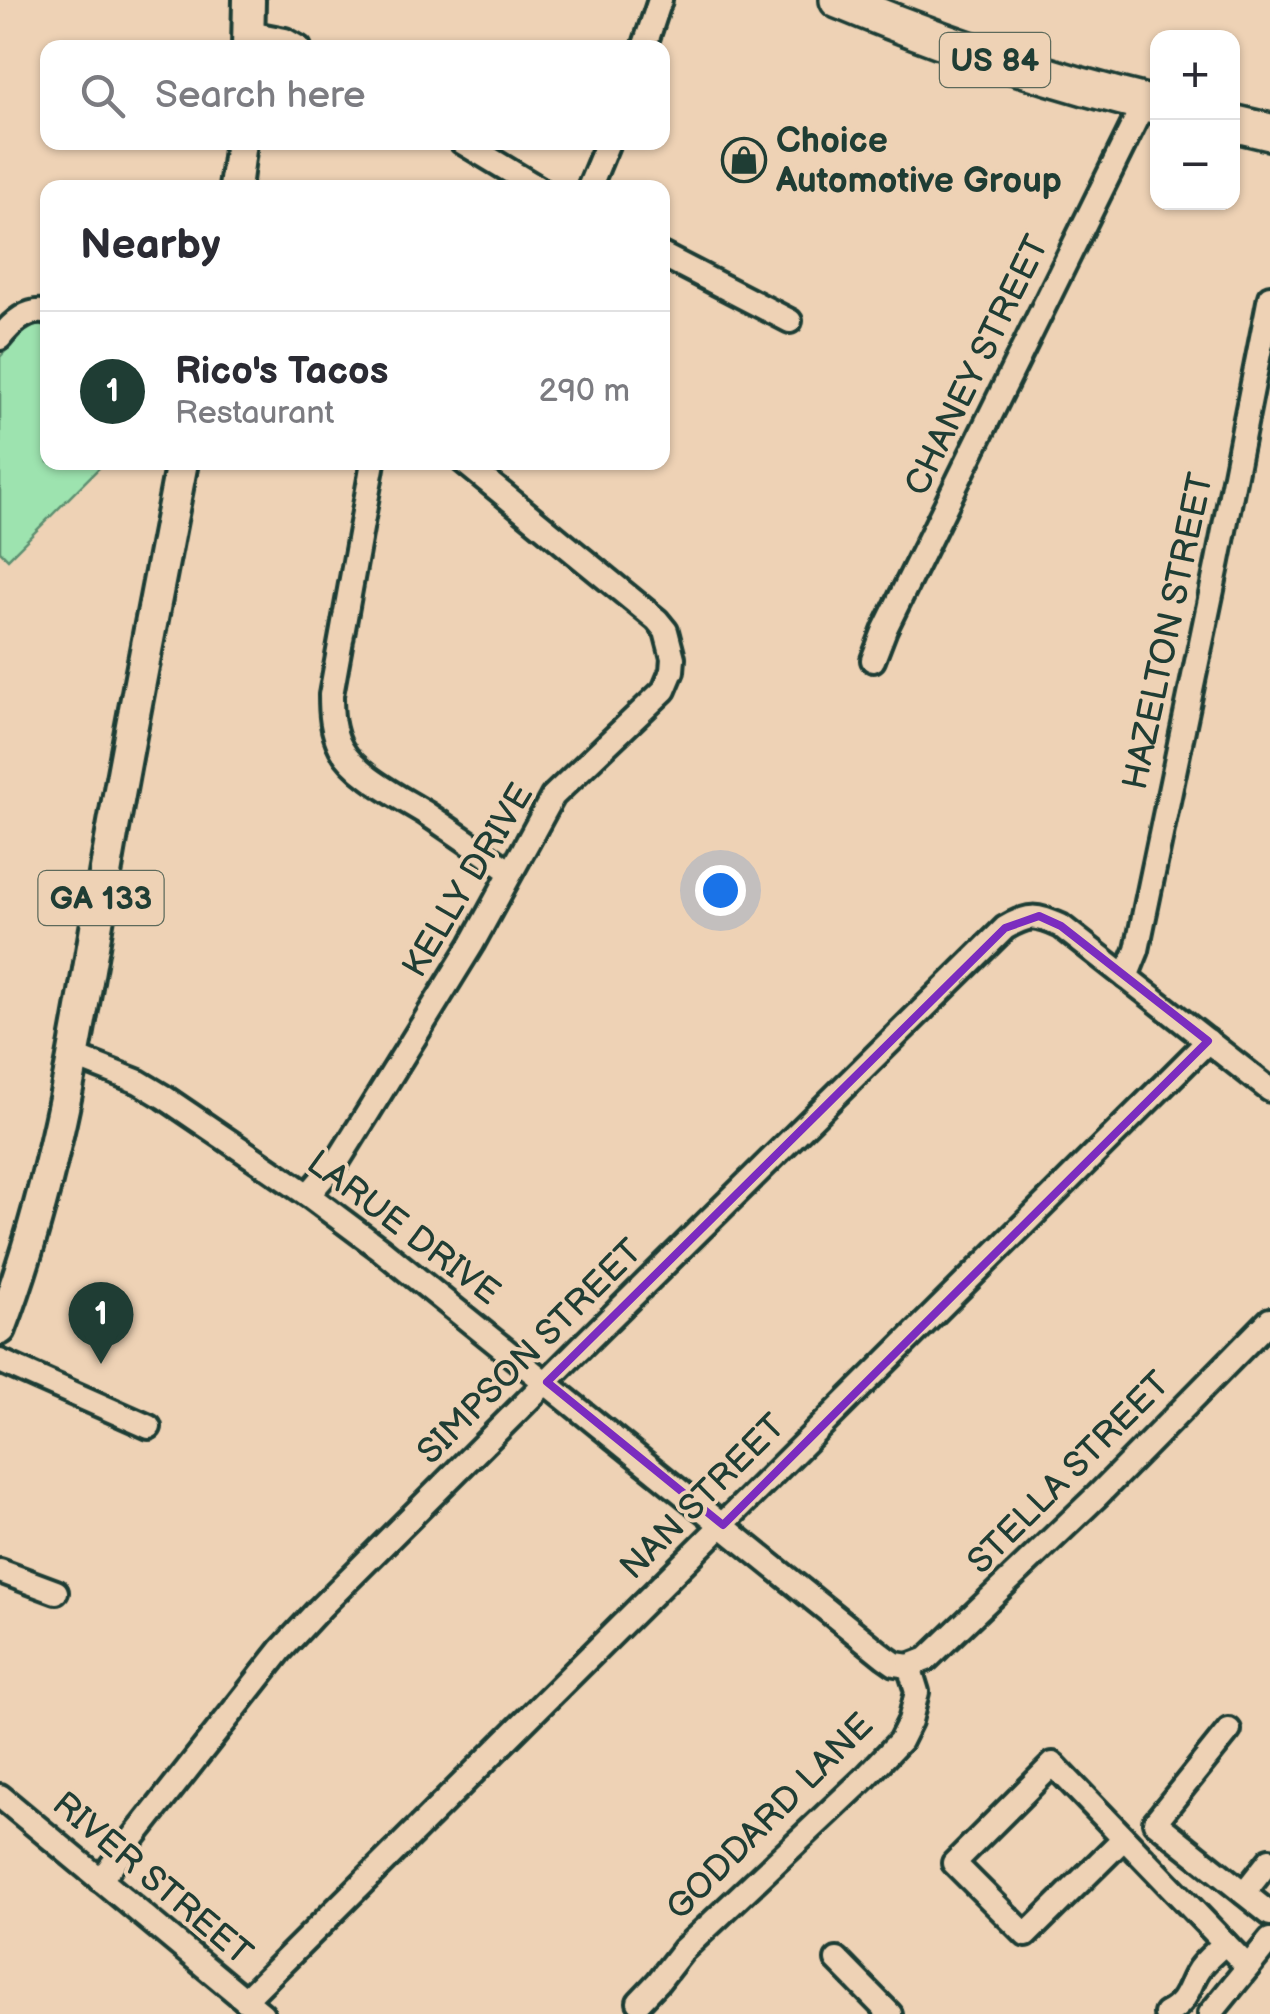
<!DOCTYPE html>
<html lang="en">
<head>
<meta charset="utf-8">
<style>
  :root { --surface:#fff; --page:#f2f2f3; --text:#2b2b33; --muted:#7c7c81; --line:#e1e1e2; --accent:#1f3d34 }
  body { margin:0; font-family:"Balsamiq Sans",sans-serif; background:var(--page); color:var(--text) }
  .controls { position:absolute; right:30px; top:30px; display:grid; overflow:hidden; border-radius:20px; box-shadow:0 2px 8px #0004 }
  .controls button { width:90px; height:90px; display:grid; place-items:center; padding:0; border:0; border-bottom:2px solid var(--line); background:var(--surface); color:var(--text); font:50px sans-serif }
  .you { position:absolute; left:720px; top:890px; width:35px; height:35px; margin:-25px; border:8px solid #fff; border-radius:50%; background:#1a73e8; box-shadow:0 0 0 15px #1a73e833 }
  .badge { display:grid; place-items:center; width:65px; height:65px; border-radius:50%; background:var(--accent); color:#fff; font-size:32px; font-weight:700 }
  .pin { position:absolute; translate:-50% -82px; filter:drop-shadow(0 2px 5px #0008) }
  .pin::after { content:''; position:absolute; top:52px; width:35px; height:30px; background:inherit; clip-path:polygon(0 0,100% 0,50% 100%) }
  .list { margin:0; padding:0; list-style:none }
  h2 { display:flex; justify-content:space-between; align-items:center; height:130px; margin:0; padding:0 40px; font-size:42px }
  h2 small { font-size:32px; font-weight:400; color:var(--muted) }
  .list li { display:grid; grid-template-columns:65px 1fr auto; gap:30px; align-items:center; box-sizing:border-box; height:160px; padding:0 40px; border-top:2px solid var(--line) }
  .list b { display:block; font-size:38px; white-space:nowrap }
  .list p { margin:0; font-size:32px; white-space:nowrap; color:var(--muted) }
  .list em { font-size:32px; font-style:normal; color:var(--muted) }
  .icon { flex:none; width:55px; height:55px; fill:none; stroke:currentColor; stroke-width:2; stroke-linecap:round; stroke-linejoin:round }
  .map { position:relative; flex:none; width:1270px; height:2014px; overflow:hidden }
  .search { position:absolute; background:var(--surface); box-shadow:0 2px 8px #0004; left:40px; top:40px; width:630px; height:110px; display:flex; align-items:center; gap:25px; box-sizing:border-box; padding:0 35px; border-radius:20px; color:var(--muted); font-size:38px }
  .panel { position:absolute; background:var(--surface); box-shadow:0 2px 8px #0004; left:40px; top:180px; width:630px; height:290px; border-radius:20px }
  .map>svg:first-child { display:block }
  .green { fill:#9de3af; stroke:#5e9072; stroke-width:2.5 }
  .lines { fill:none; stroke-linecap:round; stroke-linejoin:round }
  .minor-casing { stroke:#1f3d34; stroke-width:30 }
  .major-casing { stroke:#1f3d34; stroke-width:38 }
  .highway-casing { stroke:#1f3d34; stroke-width:42 }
  .minor { stroke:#eed2b5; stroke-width:22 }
  .major { stroke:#eed2b5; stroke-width:30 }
  .highway { stroke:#eed2b5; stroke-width:35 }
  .marked { fill:none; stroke:#7b2cbf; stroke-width:8; stroke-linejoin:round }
  .labels { text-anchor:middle; stroke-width:8; stroke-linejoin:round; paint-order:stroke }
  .shield { fill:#eed2b5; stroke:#5d6a5b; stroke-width:2.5 }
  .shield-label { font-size:32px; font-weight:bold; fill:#1f3d34 }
  .poi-label { font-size:35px; font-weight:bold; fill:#1f3d34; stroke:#eed2b5; text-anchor:start }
  .street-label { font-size:35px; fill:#1f3d34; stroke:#eed2b5 }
</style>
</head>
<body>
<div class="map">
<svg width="1270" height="2014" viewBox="0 0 1270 2014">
  <rect width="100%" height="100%" fill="#eed2b5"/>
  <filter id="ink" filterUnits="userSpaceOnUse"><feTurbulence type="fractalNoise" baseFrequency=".01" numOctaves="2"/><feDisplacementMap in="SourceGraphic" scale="20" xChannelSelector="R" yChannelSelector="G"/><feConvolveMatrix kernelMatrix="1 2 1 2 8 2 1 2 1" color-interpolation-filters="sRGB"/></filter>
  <g filter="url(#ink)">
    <polygon class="green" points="47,324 48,462 104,463 8,559 0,551 0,357 28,327"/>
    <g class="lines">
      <defs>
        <g id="minor">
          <polyline points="249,33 285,40 299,48"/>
          <polyline points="644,48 660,0"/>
          <polyline points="462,142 538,188"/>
          <polyline points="589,188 608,142"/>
          <polyline points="662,255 790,321"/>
          <path d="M0,338C11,324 28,307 48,313"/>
          <path d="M373,462L331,695C331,713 332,731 341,748C356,776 400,797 427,814C455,833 483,852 510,872"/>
          <polyline points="873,660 885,629 1144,103"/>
          <polyline points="1126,977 1137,950 1218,561 1270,297"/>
          <polyline points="73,1056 139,1082 164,1097 308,1195 379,1248 885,1657 895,1664 909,1666"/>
          <polyline points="308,1195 339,1159 369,1111 472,944 553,796 664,690 672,671 673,658 666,631 657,620 464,462"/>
          <polyline points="0,1361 149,1427"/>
          <polyline points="0,1571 56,1592"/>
          <polyline points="909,1666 927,1659 1097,1496 1270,1320"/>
          <polyline points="1229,1730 1155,1822 1270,1914"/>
          <polyline points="0,1796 262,2014"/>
          <polyline points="1124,1838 1026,1935 954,1863 1053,1764 1248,1967"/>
          <path d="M100,1880L281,1650L320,1608L577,1351L1005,928C1029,914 1036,915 1061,926L1270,1090"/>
          <polyline points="1244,1893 1270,1860"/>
          <polyline points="837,1960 890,2014"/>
          <polyline points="245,2000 1208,1041"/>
          <polyline points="639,2002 658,1982 683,1950 865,1778 900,1741 910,1721 917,1692 909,1666"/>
          <path d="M1166,2014C1186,2003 1186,1993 1196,1974C1202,1962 1216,1952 1225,1943"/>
          <polyline points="1210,2014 1270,1940"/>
        </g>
        <g id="major">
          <polyline points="248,48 249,0"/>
          <polyline points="235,188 241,142"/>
          <path d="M0,1329C58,1177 81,1016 108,857C131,725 157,594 182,462"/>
        </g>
        <g id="highway">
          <path d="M838,0C942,43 1048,80 1158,106"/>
          <polyline points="1232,123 1270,132"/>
        </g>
      </defs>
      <use href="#minor" class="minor-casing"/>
      <use href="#major" class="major-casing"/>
      <use href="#highway" class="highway-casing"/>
      <use href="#minor" class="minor"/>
      <use href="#major" class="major"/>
      <use href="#highway" class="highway"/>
    </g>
  </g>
  <path class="marked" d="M1039,916L1061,926L1208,1041L723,1525L547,1382L1005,928Z"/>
  <defs>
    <symbol id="shop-ring" viewBox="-11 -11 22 22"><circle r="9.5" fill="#eed2b5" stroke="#1f3d34" stroke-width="1.5"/><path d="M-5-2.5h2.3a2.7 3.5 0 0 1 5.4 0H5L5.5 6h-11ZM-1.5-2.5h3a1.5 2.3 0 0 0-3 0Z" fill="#1f3d34"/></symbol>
  </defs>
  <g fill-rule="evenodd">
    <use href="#shop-ring" x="719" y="135" width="50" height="50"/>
  </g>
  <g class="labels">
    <g class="shield">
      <rect x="940" y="33" width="110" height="54" rx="8"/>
      <rect x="38.5" y="871" width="125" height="54" rx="8"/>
    </g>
    <g class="shield-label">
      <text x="995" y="71">US 84</text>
      <text x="101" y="909">GA 133</text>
    </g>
    <g class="poi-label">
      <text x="776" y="152">Choice<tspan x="776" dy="40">Automotive Group</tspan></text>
    </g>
    <g class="street-label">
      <text transform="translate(976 365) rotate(-64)" y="12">CHANEY STREET</text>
      <text transform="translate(1167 631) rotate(-78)" y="12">HAZELTON STREET</text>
      <text transform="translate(467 880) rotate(-59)" y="12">KELLY DRIVE</text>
      <text transform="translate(404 1227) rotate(37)" y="12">LARUE DRIVE</text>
      <text transform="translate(529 1351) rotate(-45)" y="12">SIMPSON STREET</text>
      <text transform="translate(1068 1472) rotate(-45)" y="12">STELLA STREET</text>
      <text transform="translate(702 1496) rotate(-45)" y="12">NAN STREET</text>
      <text transform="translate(769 1816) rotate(-45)" y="12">GODDARD LANE</text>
      <text transform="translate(153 1878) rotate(40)" y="12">RIVER STREET</text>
    </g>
  </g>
</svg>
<div class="controls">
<button>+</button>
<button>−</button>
</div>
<div class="you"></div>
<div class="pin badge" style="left:101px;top:1364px">1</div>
<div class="search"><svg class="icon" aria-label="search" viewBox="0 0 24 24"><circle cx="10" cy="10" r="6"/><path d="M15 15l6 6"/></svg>Search here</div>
<section class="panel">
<h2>Nearby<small></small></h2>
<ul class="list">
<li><span class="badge">1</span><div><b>Rico's Tacos</b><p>Restaurant</p></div><em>290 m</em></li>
</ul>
</section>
</div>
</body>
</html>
